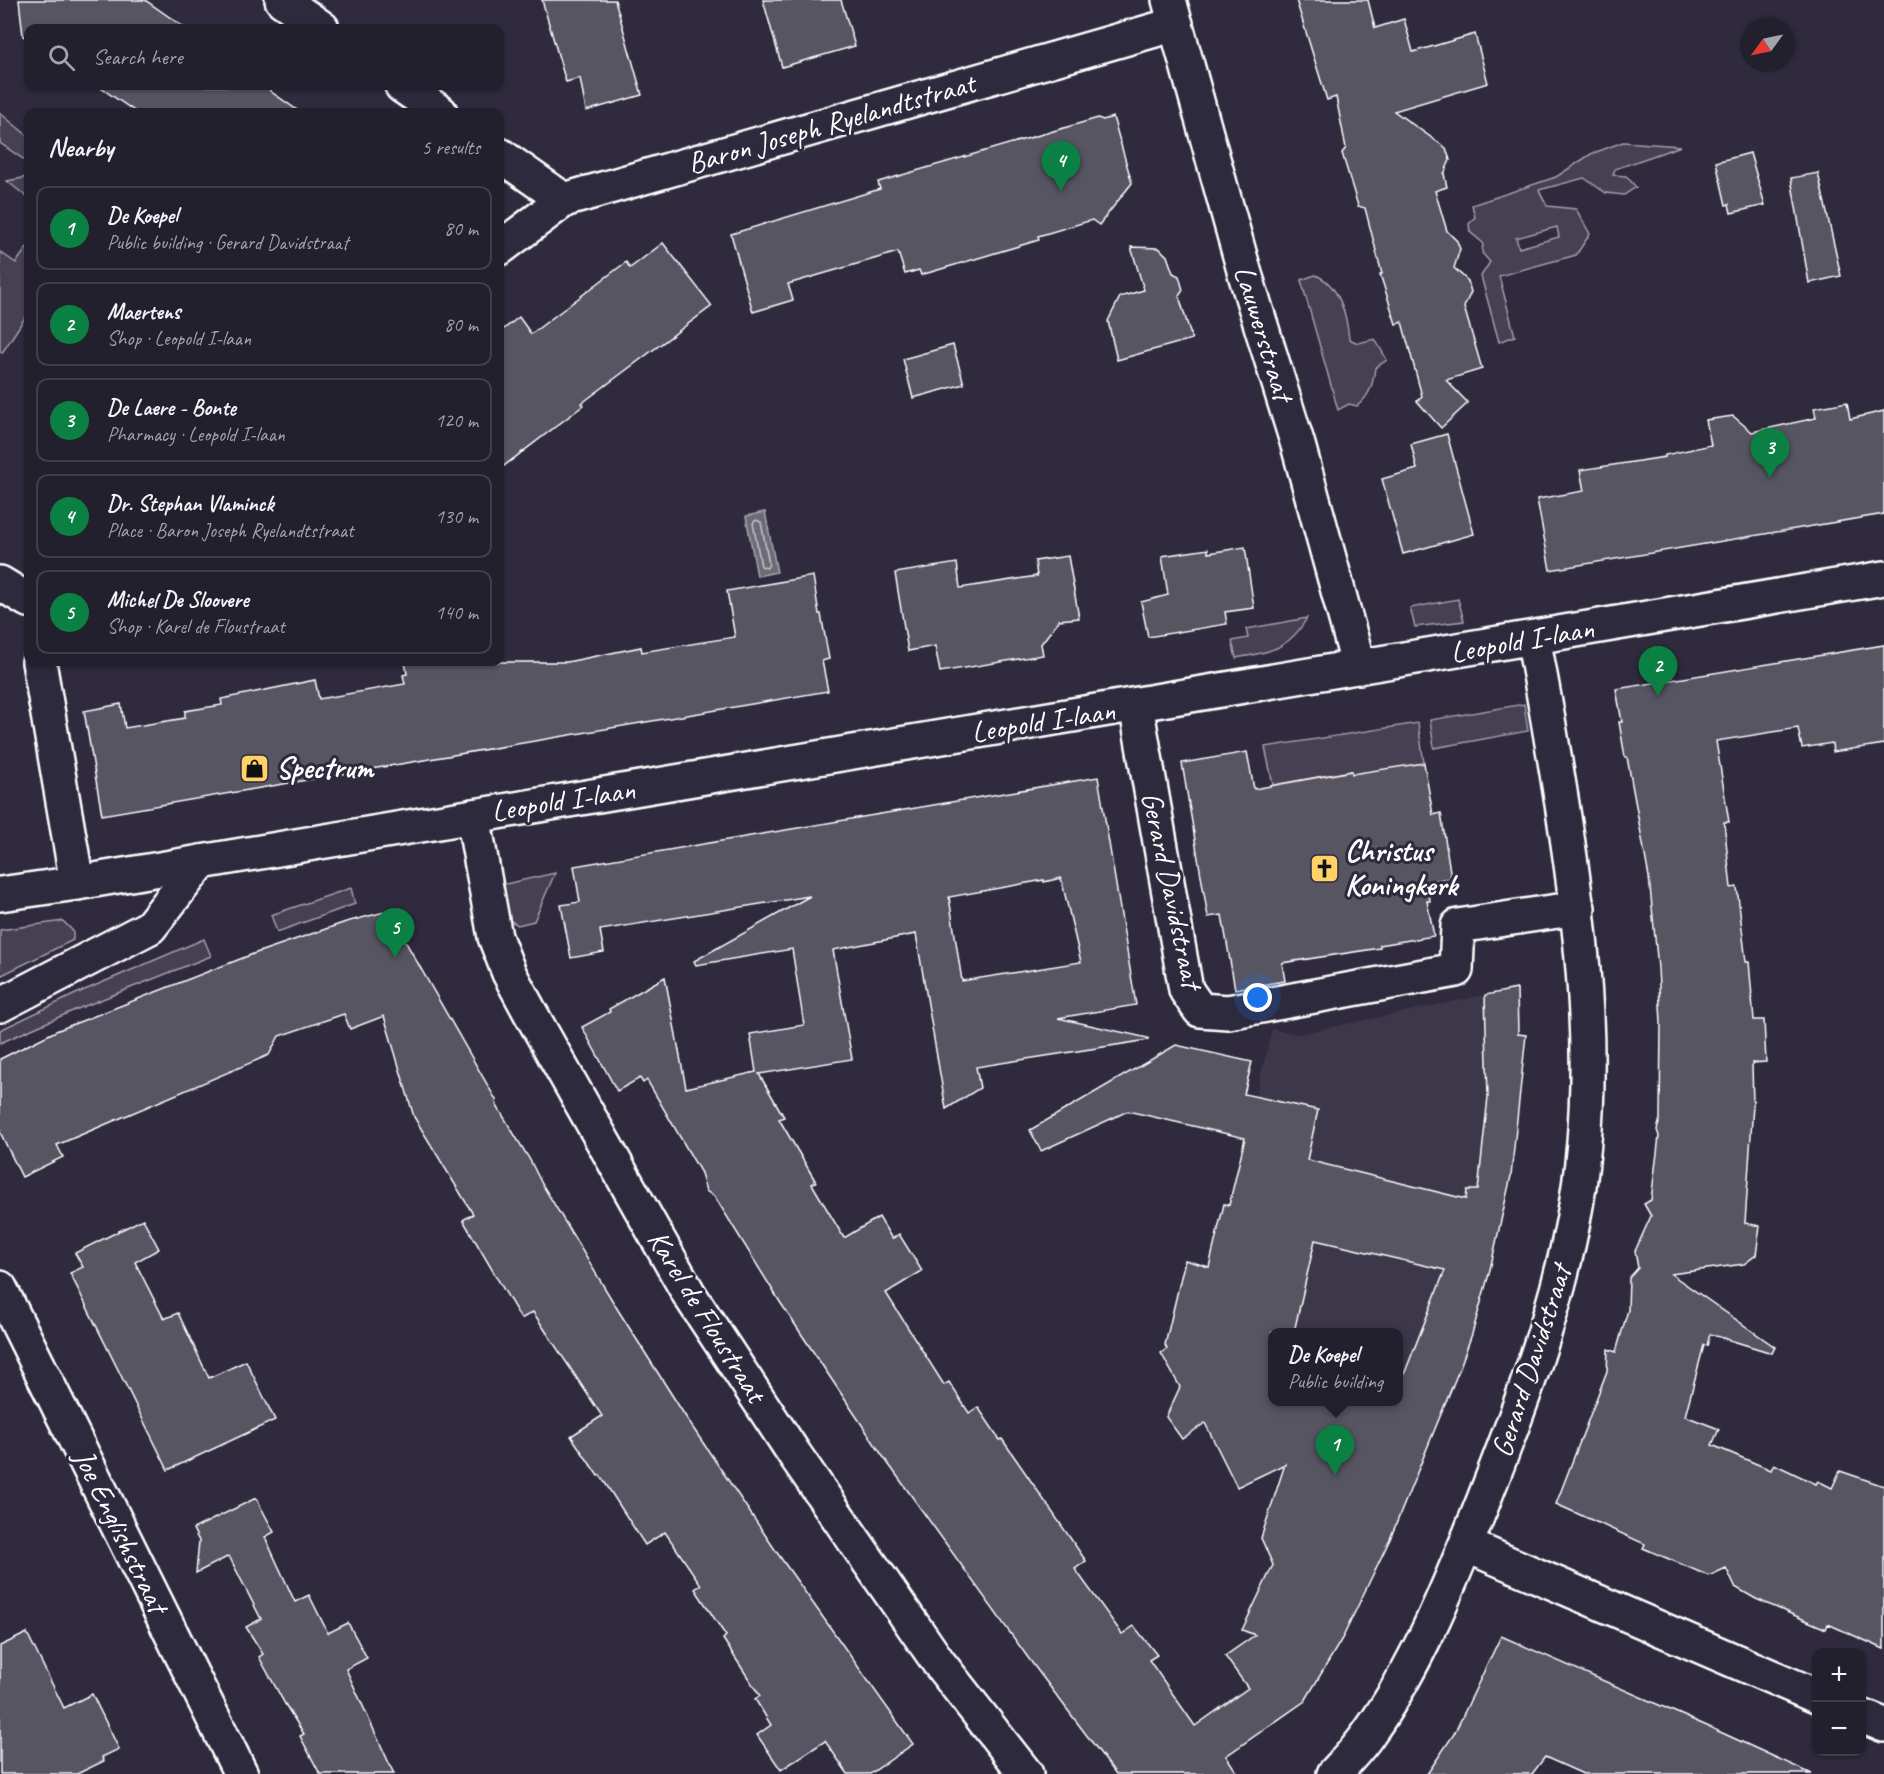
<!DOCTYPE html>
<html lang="en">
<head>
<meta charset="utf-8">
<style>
  :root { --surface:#23202e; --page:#2f2d3a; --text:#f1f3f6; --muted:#a3a3aa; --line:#403e4a; --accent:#0b8043 }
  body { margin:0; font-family:Caveat,sans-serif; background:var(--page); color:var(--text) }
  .controls { position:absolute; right:18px; bottom:18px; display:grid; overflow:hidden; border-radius:12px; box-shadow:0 2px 4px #0004 }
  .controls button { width:54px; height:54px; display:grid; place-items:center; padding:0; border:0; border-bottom:2px solid var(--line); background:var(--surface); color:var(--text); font:30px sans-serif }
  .compass { position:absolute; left:1740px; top:18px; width:54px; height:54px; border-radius:50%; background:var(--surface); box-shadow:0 2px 4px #0004; rotate:237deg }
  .you { position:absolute; left:1258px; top:998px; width:21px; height:21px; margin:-15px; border:4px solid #fff; border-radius:50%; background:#1a73e8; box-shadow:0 0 0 9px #1a73e833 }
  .badge { display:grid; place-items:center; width:39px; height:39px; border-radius:50%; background:var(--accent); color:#fff; font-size:20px; font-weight:700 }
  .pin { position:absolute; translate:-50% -50px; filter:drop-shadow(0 2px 3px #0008) }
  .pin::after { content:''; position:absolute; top:32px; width:21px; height:18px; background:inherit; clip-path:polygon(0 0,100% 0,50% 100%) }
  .popup { position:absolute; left:1268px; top:1328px; width:135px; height:78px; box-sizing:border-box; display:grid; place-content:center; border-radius:12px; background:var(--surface); filter:drop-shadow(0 2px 4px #0005); font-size:20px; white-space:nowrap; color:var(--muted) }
  .popup b { font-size:22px; color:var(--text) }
  .popup::after { content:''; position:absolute; left:50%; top:100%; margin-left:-12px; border:12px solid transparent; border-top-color:var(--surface) }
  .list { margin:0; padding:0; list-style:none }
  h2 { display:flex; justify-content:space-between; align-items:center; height:78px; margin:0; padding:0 24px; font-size:26px }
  h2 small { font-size:20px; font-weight:400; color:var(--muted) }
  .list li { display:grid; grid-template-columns:39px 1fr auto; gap:18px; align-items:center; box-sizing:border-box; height:84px; margin:0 12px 12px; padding:0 12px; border:2px solid var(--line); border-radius:12px }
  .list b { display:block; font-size:22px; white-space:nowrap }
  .list p { margin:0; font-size:20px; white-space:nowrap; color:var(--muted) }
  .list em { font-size:20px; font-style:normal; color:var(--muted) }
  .icon { flex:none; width:33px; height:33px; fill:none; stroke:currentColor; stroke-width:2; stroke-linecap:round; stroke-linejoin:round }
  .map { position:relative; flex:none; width:1884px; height:1774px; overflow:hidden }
  .search { position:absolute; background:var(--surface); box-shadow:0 2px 4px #0004; left:24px; top:24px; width:480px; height:66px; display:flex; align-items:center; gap:15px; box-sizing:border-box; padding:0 21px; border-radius:12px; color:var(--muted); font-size:22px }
  .panel { position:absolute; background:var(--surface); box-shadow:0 2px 4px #0004; left:24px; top:108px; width:480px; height:558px; border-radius:12px }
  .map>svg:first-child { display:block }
  .built { fill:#3c3749; fill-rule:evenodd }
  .green { fill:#464152; stroke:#a2a0a8; stroke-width:1.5; fill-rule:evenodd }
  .water { fill:#6d6a77; stroke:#a7a6ad; stroke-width:1.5 }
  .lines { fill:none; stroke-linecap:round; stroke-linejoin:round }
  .shore { stroke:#c5c3c9; stroke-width:1.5 }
  .building { fill:#595564; stroke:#fff; stroke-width:1.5; fill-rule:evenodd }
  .minor-casing { stroke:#fff; stroke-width:38 }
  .minor { stroke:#2f2a3d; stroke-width:33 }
  .labels { text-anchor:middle; stroke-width:6; stroke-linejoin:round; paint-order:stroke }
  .street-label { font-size:30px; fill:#fff; stroke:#2f2a3d }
  .poi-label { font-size:30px; font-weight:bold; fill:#fff; stroke:#2f2a3d; text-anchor:start }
</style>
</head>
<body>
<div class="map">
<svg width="1884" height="1774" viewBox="0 0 1884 1774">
  <rect width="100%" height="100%" fill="#2f2a3d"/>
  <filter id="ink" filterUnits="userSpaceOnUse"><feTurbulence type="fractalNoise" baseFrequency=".0167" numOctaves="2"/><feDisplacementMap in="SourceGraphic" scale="12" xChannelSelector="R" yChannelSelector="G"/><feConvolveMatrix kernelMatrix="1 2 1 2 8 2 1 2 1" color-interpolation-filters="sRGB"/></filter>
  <g filter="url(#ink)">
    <path class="built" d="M1513,989L1517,992L1520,1092L1513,1159L1503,1214L1489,1274L1472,1334L1420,1470L1179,1384L1161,1353L1163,1351L1185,1260L1209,1266L1229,1205L1272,1029L1299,1034ZM1272,1332H1398V1402H1272Z"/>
    <g class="green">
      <polygon points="0,113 28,136 28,161 26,161 0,143"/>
      <path d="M1623,142L1681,146L1615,169L1613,175L1626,176L1636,187L1624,195L1606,193L1584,178L1539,190L1547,206L1576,209L1590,234L1576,255L1499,276L1515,336L1499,342L1481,276L1490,262L1482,253L1483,243L1470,232L1469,224L1475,217L1472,205L1556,177L1591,154ZM1557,227L1559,237L1519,248L1516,238Z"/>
      <polygon points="28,177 28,198 7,181"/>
      <polygon points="28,246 28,313 2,353 0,351 0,252 16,263"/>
      <path d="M1315,275C1339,283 1347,316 1349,339L1358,343L1375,339L1387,360L1375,368C1373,384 1370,396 1357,406L1349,404L1338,410L1301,280Z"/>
      <polygon points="1458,599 1464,621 1415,627 1410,608"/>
      <path d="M1307,618C1289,650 1269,652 1236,658L1232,641L1248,638L1246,629Z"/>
      <polygon points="1524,704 1528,731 1434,748 1430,720"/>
      <polygon points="1418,723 1424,763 1352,776 1351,771 1273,785 1265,747"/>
      <polygon points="555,873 534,921 518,925 507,919 501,885"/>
      <polygon points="351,888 355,904 277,932 271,915"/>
      <polygon points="63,921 73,931 73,940 0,976 0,930"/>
      <polygon points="204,939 211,956 75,1010 0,1043 0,1030 80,992"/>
    </g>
    <polygon class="water" points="765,512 777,572 757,576 746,516"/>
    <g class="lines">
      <polygon class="shore" points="756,520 761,522 769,564 767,568 761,566 753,523"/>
    </g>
    <g class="building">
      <polygon points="19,0 145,0 185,28 28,28 28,39 23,36"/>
      <polygon points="542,0 615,0 642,95 586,111 580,78 566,82"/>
      <polygon points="763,0 841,0 855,46 782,67"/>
      <polygon points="1296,0 1368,0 1375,28 1404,19 1413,52 1475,34 1488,83 1394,111 1446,148 1450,160 1444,174 1447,187 1435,191 1447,231 1457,241 1460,249 1454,268 1468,281 1471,292 1464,307 1482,369 1446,380 1468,403 1441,428 1417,401 1422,396 1402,322 1396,324 1380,274 1382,274 1365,208 1358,206 1342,153 1346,148 1336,97 1327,100"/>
      <polygon points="98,86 266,86 271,89 270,91 300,112 136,112"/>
      <polygon points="1113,117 1132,183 1099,225 1092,220 1038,236 1039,240 921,275 919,270 905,274 898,252 788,284 793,300 753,312 731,234 880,189 878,182 1098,118 1103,120"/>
      <polygon points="1750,153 1765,205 1731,213 1729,204 1726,205 1716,162"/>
      <polygon points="1818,173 1841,276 1809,283 1791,178"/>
      <polygon points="663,243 712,306 582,403 584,405 500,469 500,332 519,317 531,334 626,262 630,268"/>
      <polygon points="1131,247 1159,248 1167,256 1173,273 1179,276 1183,290 1179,296 1192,339 1117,360 1108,321 1120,297 1144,290"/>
      <polygon points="953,345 964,384 913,398 903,359"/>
      <polygon points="1847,402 1850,419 1884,411 1884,514 1550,570 1537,499 1584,491 1580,470 1665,457 1665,455 1711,445 1706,420 1733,416 1752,432 1816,418 1814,408"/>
      <polygon points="1447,434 1474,534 1403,554 1382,479 1417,469 1411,444"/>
      <polygon points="1245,547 1254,608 1225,612 1227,624 1148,637 1141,602 1168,595 1162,556 1208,549 1208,553"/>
      <polygon points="1068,556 1079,618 1059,620 1041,644 1043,655 940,672 935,646 908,651 895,573 957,563 960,588 1037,576 1035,561"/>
      <polygon points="813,576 819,614 821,614 829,659 822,661 828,691 102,815 84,711 121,704 125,728 185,718 185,711 222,705 221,699 315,680 319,699 405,684 403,675 407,674 405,662 567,662 641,647 642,652 735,637 727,591"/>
      <polygon points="1884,645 1884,744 1833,752 1832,743 1802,748 1798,728 1716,741 1729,822 1724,822 1731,888 1737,887 1746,962 1749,962 1754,1020 1764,1020 1766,1062 1752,1063 1753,1105 1745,1223 1760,1226 1756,1255 1744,1264 1671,1274 1775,1347 1772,1353 1710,1334 1707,1346 1704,1345 1685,1416 1719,1429 1712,1445 1771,1470 1774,1464 1816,1484 1818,1481 1832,1488 1840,1471 1884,1486 1884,1649 1828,1624 1826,1629 1756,1599 1735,1587 1726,1568 1709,1576 1643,1548 1645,1544 1556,1504 1607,1371 1608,1349 1616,1352 1628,1310 1629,1278 1638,1268 1635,1251 1651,1216 1644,1204 1651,1200 1657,1153 1659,1136 1657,1130 1660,1119 1661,1023 1658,968 1649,877 1627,757 1625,757 1619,722 1622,722 1616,689"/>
      <polygon points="1247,752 1254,789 1352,771 1352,774 1424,763 1433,815 1441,813 1451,878 1427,882 1430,901 1427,901 1434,936 1380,945 1380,948 1282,963 1285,981 1235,989 1222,915 1208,917 1182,763"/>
      <path d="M1098,777L1136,1005L1058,1018L1148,1038V1040L976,1067L980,1088L946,1109L916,934L833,950L852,1059L759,1074L784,1117L779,1119L816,1182L812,1184L844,1238L879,1217L892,1239L899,1234L922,1271L886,1293L944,1385L949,1382L969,1413L978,1407L1000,1440L1002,1439L1086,1561L1075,1569L1122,1634L1134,1626L1157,1655L1149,1660L1195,1726L1248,1688L1225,1656L1255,1635L1242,1630L1273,1565L1261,1538L1285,1464L1237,1487L1205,1423L1182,1439L1166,1417L1180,1387L1161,1353L1167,1349L1165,1345L1185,1260L1209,1267L1224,1204L1229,1205L1245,1138L1128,1111L1041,1151L1030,1130L1176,1045L1252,1062L1244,1094L1318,1110L1307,1160L1466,1199L1467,1190H1478L1488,1097L1485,995L1517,989L1518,1034L1526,1035L1511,1176L1489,1274L1472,1334L1459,1370L1390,1539L1343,1637L1305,1701L1226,1756L1238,1774H1116L1029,1659L882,1455L780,1302L715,1197L706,1191L701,1173L647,1080L643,1083L640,1078L617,1091L582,1027L610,1012L609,1009L665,977L686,1088L756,1072L750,1034L804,1025L792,949L696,965L694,961L810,896L600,930L604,952L571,958L561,905L580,902L574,866ZM1061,878L1081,962L962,981L949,897L1044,880V882ZM1315,1240L1445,1270L1398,1390V1401H1272V1332H1294Z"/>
      <polygon points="388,911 496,1100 497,1106 530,1160 542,1184 618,1310 691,1425 778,1554 913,1744 870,1774 848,1774 825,1741 781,1770 757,1735 771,1725 755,1699 760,1696 723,1639 726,1636 695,1589 701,1585 665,1532 645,1545 600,1475 598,1476 571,1436 602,1416 533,1312 521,1319 463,1220 473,1214 414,1117 384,1016 350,1029 344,1014 279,1036 269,1055 57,1145 63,1157 22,1177 0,1132 0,1059 56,1031 253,954 346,922"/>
      <polygon points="143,1219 159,1249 135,1262 164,1319 178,1313 209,1378 246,1361 275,1420 168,1470 70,1273 83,1267 75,1253"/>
      <polygon points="256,1498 274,1532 265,1537 295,1602 309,1595 328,1633 348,1623 367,1658 346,1669 394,1774 320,1774 300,1736 304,1734 285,1704 259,1657 263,1654 246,1627 261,1619 229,1556 196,1573 199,1541 193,1529"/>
      <polygon points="27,1633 64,1708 92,1694 119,1749 102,1757 104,1761 77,1774 0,1774 0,1646"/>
      <polygon points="1501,1636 1707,1726 1812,1774 1583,1774 1545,1757 1532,1774 1427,1774 1454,1734"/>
    </g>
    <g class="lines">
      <defs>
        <g id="minor">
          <polyline points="282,0 322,28"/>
          <polyline points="1169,0 1245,274 1298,445 1359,667"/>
          <polyline points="402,86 440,112"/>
          <polyline points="500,155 564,200"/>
          <polyline points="500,248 564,200 1176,24"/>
          <polyline points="0,583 28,600"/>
          <polyline points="39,662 77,883"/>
          <polyline points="1136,705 1186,990 1200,1010 1228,1012 1456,970 1458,926 1578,908"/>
          <polyline points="473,816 495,937 509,973 530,1012 689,1294 795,1455 939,1663 1026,1774"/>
          <polyline points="0,894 77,883 1884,578"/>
          <polyline points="0,1005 150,927 201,862"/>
          <polyline points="0,1288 241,1774"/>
          <polyline points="1466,1545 1816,1696"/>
          <polyline points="1862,1716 1884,1725"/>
          <path d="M1334,1774C1346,1761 1359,1748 1369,1733C1419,1663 1451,1581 1483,1502C1519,1410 1554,1319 1573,1222C1600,1083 1584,942 1562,804C1553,748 1544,693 1533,638"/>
        </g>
      </defs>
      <use href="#minor" class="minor-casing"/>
      <use href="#minor" class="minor"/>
    </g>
  </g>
  <defs>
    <symbol id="shop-square" viewBox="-11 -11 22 22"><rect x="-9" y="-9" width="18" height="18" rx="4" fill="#ffd166" stroke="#2f2a3d"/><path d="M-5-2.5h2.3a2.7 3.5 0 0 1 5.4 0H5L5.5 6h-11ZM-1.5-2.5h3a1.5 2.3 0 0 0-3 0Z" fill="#111"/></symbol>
    <symbol id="church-square" viewBox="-11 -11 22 22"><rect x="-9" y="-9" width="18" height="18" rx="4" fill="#ffd166" stroke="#2f2a3d"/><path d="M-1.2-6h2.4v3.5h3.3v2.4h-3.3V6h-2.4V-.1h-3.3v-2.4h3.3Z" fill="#111"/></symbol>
  </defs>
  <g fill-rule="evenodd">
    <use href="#shop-square" x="238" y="752" width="33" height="33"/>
    <use href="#church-square" x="1308" y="852" width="33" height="33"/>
  </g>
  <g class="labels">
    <g class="street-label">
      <text transform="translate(831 123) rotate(-16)" y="10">Baron Joseph Ryelandtstraat</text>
      <text transform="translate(1264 333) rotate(73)" y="10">Lauwerstraat</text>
      <text transform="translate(1522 640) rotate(-10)" y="10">Leopold I-laan</text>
      <text transform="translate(1043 721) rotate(-9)" y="10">Leopold I-laan</text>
      <text transform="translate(563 800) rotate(-9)" y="10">Leopold I-laan</text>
      <text transform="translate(1172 890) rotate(78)" y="10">Gerard Davidstraat</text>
      <text transform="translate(707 1316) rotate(58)" y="10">Karel de Floustraat</text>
      <text transform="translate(1531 1361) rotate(-72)" y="10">Gerard Davidstraat</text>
      <text transform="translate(121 1531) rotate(64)" y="10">Joe Englishstraat</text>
    </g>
    <g class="poi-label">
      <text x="276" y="778">Spectrum</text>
      <text x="1345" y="861">Christus<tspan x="1345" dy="34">Koningkerk</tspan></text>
    </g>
  </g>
</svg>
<div class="controls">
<button>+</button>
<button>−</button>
</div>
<svg class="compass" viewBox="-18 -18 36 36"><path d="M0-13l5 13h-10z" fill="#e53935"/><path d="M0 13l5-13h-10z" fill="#a3a3aa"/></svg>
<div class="you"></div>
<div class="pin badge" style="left:1335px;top:1475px">1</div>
<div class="popup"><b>De Koepel</b>Public building</div>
<div class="pin badge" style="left:1658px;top:696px">2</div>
<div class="pin badge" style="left:1770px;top:478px">3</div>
<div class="pin badge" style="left:1061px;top:191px">4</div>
<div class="pin badge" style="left:395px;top:958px">5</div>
<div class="search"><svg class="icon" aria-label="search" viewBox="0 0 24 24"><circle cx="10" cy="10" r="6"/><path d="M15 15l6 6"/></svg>Search here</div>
<section class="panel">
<h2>Nearby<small>5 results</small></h2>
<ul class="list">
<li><span class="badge">1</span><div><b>De Koepel</b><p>Public building · Gerard Davidstraat</p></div><em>80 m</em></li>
<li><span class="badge">2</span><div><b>Maertens</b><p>Shop · Leopold I-laan</p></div><em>80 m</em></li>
<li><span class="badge">3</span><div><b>De Laere - Bonte</b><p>Pharmacy · Leopold I-laan</p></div><em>120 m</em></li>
<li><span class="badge">4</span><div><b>Dr. Stephan Vlaminck</b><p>Place · Baron Joseph Ryelandtstraat</p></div><em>130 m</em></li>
<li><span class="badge">5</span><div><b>Michel De Sloovere</b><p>Shop · Karel de Floustraat</p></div><em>140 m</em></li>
</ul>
</section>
</div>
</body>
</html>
